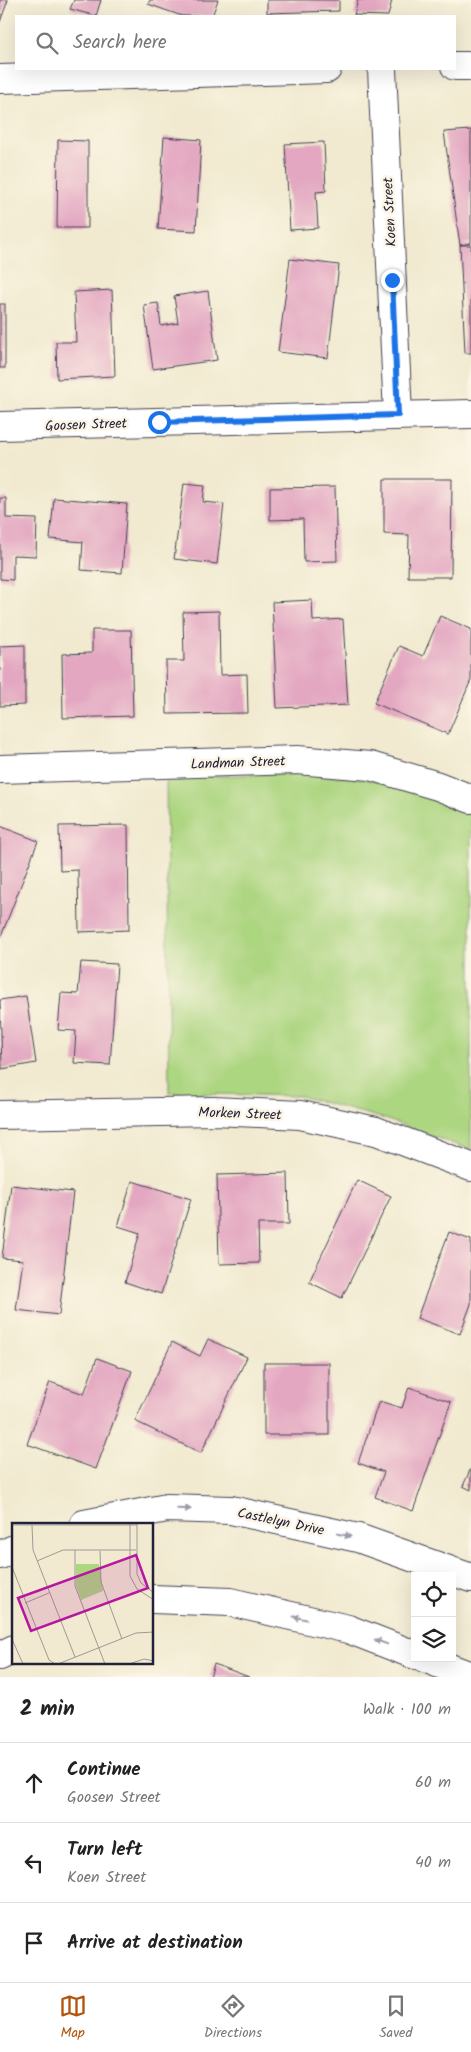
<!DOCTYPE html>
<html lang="en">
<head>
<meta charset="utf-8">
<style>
  :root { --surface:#fff; --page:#f2f2f2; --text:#222; --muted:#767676; --line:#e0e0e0; --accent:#b45309 }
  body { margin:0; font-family:Kalam,sans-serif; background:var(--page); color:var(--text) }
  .controls { position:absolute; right:15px; bottom:15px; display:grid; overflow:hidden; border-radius:0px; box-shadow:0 5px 20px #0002 }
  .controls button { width:45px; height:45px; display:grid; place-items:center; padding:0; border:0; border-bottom:1px solid var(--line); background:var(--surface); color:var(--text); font:25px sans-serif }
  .stop { position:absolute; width:15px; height:15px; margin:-11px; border:4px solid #1a73e8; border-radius:50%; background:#fff }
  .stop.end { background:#1a73e8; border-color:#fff; box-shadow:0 1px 5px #0008 }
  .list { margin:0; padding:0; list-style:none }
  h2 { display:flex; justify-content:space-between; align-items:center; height:65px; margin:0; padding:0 20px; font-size:21px }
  h2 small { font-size:16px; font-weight:400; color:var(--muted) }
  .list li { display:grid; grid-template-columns:32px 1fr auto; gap:15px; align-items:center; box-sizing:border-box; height:80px; padding:0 20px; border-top:1px solid var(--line) }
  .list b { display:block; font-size:19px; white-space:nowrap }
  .list p { margin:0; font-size:16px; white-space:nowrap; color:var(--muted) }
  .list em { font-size:16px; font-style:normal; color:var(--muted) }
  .icon { flex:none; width:28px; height:28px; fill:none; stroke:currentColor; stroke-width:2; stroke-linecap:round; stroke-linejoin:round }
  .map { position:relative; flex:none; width:471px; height:1677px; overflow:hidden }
  .search { position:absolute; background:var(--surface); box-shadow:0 5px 20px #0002; left:15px; right:15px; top:15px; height:55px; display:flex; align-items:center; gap:12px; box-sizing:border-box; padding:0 18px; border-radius:0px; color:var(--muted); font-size:19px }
  .sheet { height:305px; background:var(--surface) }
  nav { display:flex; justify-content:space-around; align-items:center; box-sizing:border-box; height:70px; border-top:1px solid var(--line); background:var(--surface); font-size:14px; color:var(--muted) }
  nav a { display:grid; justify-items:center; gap:2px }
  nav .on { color:var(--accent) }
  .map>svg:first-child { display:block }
  .green { fill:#add681; stroke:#687c5e }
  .building { fill:#e3a7c1 }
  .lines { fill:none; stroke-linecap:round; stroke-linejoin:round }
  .minor-casing { stroke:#414051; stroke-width:30 }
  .minor { stroke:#fff; stroke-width:28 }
  .oneway { fill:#9c9ca7 }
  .route { stroke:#1a73e8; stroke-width:6 }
  .labels { text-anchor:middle; stroke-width:5; stroke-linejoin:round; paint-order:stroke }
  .street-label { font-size:14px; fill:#22223b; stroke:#fcf5e5 }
  .inset-road { fill:none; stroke:#9e9a94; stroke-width:1 }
  .view { fill:#b5179e; fill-opacity:0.15; stroke:#b5179e; stroke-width:2.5 }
  .inset-edge { fill:none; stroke:#22223b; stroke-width:2.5 }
</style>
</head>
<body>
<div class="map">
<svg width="471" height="1677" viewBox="0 0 471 1677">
  <rect width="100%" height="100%" fill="#fcf5e5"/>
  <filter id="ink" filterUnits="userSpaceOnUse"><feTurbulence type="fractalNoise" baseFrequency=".02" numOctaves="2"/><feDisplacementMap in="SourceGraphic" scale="10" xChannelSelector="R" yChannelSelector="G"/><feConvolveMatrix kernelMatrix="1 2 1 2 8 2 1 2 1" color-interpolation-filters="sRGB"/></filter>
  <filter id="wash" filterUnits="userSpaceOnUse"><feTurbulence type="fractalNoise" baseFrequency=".0096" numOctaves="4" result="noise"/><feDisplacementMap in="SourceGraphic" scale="20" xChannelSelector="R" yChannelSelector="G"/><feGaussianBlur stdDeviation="1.12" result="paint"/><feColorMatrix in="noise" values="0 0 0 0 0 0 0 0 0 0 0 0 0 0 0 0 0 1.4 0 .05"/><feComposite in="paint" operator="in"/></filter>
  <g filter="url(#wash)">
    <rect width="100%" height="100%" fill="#f1ead0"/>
    <polygon class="green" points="299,773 368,779 436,797 471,811 471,1150 385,1119 300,1096 169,1093 166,778"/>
    <g id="blocks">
      <g class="building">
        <polygon points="0,0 8,0 0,22"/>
        <polygon points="74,0 101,0 96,16 70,9"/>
        <polygon points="150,0 218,0 212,16 182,16 148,4"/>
        <polygon points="267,0 339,0 339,11 267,13"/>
        <polygon points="358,0 392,0 388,16 354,15"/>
        <polygon points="471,130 471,243 460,245 471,245 471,353 465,353 460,245 444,132"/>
        <polygon points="164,137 201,140 196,231 158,229"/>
        <polygon points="58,140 88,141 88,228 57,228"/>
        <polygon points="324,142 326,191 316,192 318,228 290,230 285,144"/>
        <polygon points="290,259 339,265 328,358 278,352"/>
        <polygon points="112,290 115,376 57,379 56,342 76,342 74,292"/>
        <polygon points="208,291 217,360 153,369 144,305 158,303 161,326 178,323 174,296"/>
        <rect x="0" y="304" width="5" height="64"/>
        <polygon points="384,479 452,479 451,577 408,577 409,535 384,534"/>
        <polygon points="184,483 205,485 203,502 224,504 217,564 174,559"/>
        <polygon points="335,487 337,561 304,562 303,519 270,520 270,488"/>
        <polygon points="0,498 6,498 6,518 37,519 36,556 13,555 13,580 0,579"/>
        <polygon points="54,498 127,504 122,573 81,570 83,542 50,539"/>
        <polygon points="312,600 313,621 343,619 348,705 277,708 272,602"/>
        <polygon points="219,611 220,675 247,674 248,713 167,714 166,661 184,661 183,612"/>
        <polygon points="440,616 471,629 471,680 448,734 374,703 399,646 423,656"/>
        <polygon points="92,630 131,630 133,716 63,718 62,654 92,653"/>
        <polygon points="25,645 25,705 0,706 0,646"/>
        <polygon points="128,825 129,930 79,932 78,870 60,871 59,826"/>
        <polygon points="0,826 38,841 0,939"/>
        <polygon points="81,962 117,964 110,1065 74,1063 76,1031 58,1030 61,993 78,994"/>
        <polygon points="26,996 36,1063 2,1069 0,1000"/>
        <polygon points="288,1173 289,1224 258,1224 259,1263 219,1264 217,1175"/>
        <polygon points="357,1180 391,1196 342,1298 309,1282"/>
        <polygon points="132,1181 191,1199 161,1294 125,1282 140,1233 118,1226"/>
        <polygon points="11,1185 73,1192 59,1315 16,1310 23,1260 2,1258"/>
        <polygon points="449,1232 471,1240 471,1304 460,1334 417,1318"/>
        <polygon points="208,1339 247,1357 201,1453 135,1421 172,1342 200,1356"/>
        <polygon points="97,1358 132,1371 96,1469 27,1444 50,1382 84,1394"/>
        <rect x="264" y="1363" width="65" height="72"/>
        <polygon points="409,1387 451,1402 413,1511 375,1497 384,1472 358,1463 379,1401 402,1408"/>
        <polygon points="471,1468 471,1490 463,1486"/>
        <polygon points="214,1664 249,1677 210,1677"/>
      </g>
    </g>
  </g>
  <g filter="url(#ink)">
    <use href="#blocks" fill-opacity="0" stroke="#414051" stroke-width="1"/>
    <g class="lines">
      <defs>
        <g id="minor">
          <polyline points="455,66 471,66"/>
          <polyline points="382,69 398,415"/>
          <polyline points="0,79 327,69"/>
          <polyline points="0,426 471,414"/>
          <polyline points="0,769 297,760 370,766 438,786 471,799"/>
          <polyline points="0,1115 214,1111 300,1115 376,1131 471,1167"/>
          <polyline points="84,1524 167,1508 231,1510 358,1538 471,1578"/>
          <polyline points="0,1555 14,1549"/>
          <polyline points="152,1599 230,1602 348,1629 415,1655"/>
          <polyline points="0,1656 14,1649"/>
          <polyline points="424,1658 471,1676"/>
        </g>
      </defs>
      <use href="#minor" class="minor-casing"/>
      <use href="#minor" class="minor"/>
    </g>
    <defs><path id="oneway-solid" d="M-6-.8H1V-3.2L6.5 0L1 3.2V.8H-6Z" transform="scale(1.25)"/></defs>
    <g class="oneway">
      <use href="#oneway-solid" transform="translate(184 1509) rotate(2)"/>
      <use href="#oneway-solid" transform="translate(344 1535) rotate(12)"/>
      <use href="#oneway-solid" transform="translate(300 1618) rotate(-167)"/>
      <use href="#oneway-solid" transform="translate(381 1642) rotate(-159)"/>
    </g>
  </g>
  <g class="lines" filter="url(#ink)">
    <polyline class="route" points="159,422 398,415 392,280"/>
  </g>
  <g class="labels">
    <g class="street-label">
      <text transform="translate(389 212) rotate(-93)" y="5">Koen Street</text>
      <text transform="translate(86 424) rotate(-2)" y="5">Goosen Street</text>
      <text transform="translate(238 762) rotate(-2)" y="5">Landman Street</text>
      <text transform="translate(240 1113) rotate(2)" y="5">Morken Street</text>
      <text transform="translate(281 1521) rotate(12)" y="5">Castlelyn Drive</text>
    </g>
  </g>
  <g transform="translate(12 1523)">
    <rect width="141" height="141" fill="#f1ead0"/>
    <path d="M64,41H87L91,68L69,77L64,63Z" fill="#add681"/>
    <path class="inset-road" d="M118,1V53L125,66L142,77M125,1V51L129,60L142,70M0,2H125M20,2L21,27L63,134M63,27V63L93,141M88,28L89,59L110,116M25,38L51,27H124M0,44L37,137L43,141M13,80L37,70M0,116L11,141M46,141L124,110L142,109M117,141L132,136L142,138"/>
    <path class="view" d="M124,32L136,65L19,108L6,75Z"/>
    <rect width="141" height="141" class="inset-edge"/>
  </g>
</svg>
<div class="controls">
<button><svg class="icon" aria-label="locate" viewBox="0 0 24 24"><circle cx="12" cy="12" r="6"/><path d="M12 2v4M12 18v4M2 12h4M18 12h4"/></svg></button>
<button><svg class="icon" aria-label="layers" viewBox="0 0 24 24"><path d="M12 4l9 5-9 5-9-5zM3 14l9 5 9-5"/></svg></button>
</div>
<div class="stop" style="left:159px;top:422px"></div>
<div class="stop end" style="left:392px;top:280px"></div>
<div class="search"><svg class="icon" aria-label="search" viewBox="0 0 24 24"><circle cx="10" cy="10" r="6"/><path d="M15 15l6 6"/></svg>Search here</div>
</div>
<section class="sheet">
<h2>2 min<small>Walk · 100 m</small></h2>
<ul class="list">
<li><svg class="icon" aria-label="ahead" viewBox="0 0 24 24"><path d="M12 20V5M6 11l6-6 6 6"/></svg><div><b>Continue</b><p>Goosen Street</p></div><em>60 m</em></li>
<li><svg class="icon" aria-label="left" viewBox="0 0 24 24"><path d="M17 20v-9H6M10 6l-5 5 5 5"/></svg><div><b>Turn left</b><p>Koen Street</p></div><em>40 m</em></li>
<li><svg class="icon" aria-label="arrive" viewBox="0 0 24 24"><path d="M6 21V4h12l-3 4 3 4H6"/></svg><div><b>Arrive at destination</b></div></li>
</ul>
</section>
<nav>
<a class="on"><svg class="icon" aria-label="map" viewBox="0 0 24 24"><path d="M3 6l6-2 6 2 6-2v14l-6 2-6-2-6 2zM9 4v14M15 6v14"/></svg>Map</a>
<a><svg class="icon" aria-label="directions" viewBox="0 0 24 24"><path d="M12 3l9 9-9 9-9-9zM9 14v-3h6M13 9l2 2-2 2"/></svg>Directions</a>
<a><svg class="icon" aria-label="saved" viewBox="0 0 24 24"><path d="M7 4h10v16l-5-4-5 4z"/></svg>Saved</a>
</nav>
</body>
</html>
